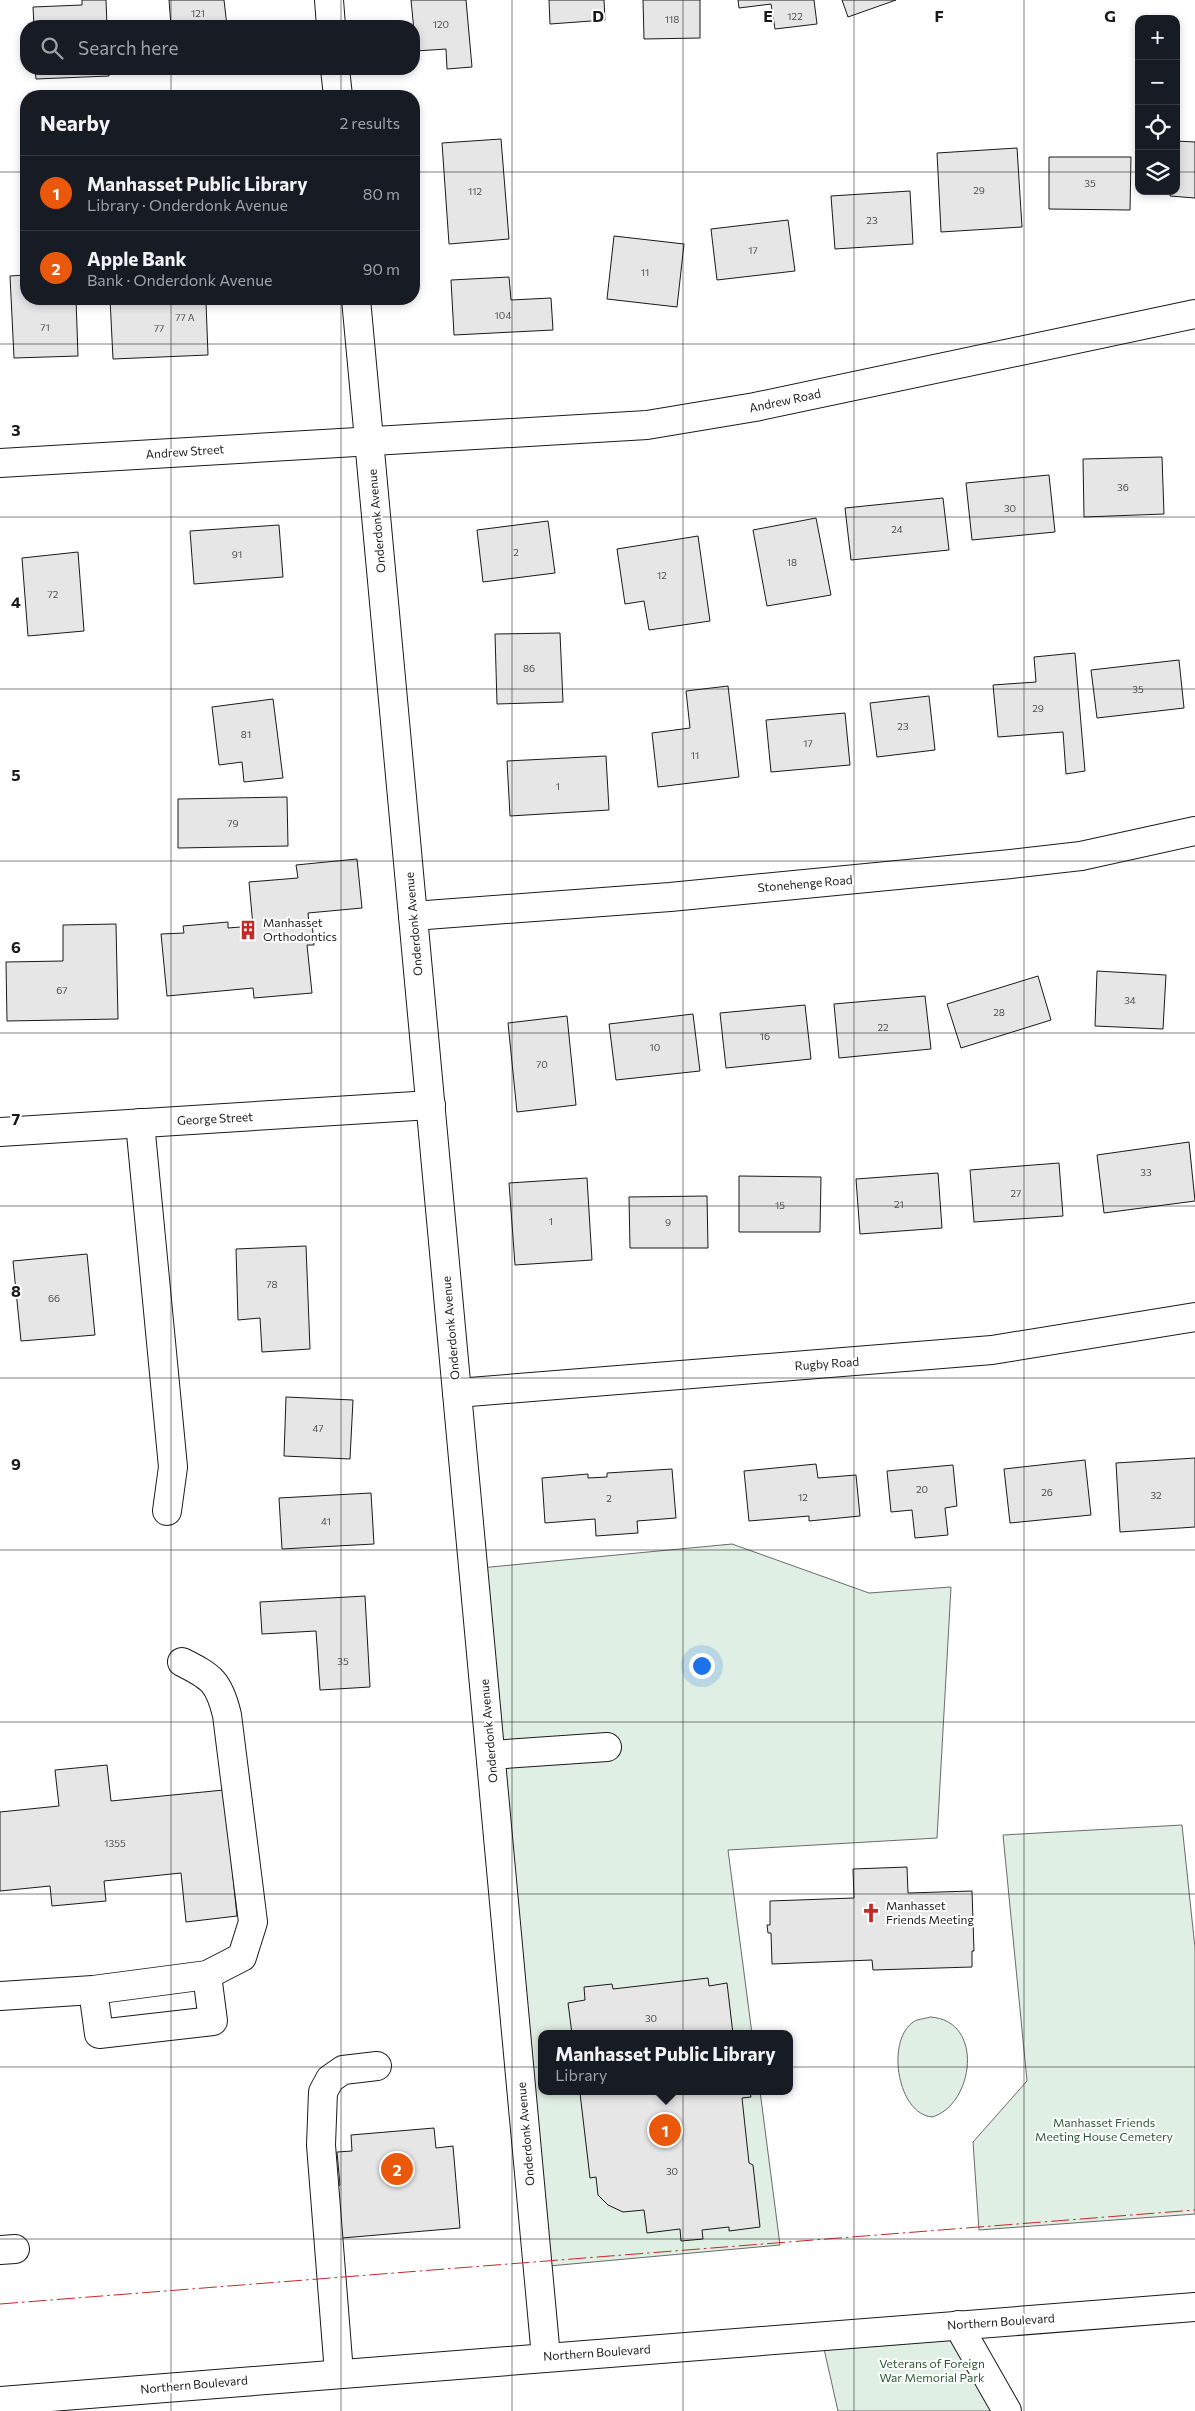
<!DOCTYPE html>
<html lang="en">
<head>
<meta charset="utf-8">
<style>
  :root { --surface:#171b24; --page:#20242c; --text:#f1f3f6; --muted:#9ea1a6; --line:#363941; --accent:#ea580c }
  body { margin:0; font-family:Commissioner,sans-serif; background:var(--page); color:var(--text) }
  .controls { position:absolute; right:15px; top:15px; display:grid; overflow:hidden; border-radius:10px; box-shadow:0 2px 8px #0003 }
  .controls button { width:45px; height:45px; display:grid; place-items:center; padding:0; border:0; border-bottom:1px solid var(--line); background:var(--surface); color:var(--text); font:25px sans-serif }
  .you { position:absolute; left:701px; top:1665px; width:18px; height:18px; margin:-12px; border:4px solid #fff; border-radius:50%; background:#1a73e8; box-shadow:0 0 0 8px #1a73e833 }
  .badge { display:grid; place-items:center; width:32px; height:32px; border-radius:50%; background:var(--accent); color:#fff; font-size:16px; font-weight:700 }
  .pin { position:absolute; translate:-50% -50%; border:2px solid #fff; box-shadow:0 1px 5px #0006 }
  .popup { position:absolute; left:538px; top:2030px; width:255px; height:65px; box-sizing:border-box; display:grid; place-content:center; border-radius:10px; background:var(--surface); filter:drop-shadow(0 1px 4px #0005); font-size:16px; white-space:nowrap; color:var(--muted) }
  .popup b { font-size:19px; color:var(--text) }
  .popup::after { content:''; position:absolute; left:50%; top:100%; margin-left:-10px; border:10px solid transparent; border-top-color:var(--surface) }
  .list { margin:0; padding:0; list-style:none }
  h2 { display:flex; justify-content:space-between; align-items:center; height:65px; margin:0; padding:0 20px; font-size:21px }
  h2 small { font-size:16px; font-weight:400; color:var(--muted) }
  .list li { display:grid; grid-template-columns:32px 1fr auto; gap:15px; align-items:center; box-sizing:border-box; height:75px; padding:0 20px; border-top:1px solid var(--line) }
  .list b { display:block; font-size:19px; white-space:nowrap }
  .list p { margin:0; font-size:16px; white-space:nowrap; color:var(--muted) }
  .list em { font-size:16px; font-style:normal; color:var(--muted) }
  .icon { flex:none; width:28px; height:28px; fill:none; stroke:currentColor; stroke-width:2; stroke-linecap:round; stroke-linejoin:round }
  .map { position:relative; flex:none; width:1195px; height:2411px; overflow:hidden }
  .search { position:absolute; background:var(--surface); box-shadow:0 2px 8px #0003; left:20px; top:20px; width:400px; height:55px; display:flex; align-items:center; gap:12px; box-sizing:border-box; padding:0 18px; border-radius:20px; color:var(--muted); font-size:19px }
  .panel { position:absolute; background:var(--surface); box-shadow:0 2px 8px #0003; left:20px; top:90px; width:400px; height:215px; border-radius:20px }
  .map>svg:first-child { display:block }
  .green { fill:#e0efe3; stroke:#6a6a6a }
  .building { fill:#e6e6e6; stroke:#1a1a1a }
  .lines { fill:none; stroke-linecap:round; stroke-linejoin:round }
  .minor-casing { stroke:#1a1a1a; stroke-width:30 }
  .major-casing { stroke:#1a1a1a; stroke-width:30 }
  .minor { stroke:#fff; stroke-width:28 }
  .major { stroke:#fff; stroke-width:28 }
  .power { stroke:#c62828; stroke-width:1; stroke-dasharray:18 4 2.5 4; stroke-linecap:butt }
  .grid { fill:none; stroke:#1a1a1a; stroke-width:1; stroke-opacity:0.55 }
  .labels { text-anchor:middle; stroke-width:4; stroke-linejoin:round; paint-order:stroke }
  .number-label { font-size:10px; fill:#4d4d4d }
  .street-label { font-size:12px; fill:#1a1a1a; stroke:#fff }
  .poi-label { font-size:12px; fill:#1a1a1a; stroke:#fff; text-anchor:start }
  .park-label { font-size:12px; fill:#2b5a34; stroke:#fff }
  .grid-label { font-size:16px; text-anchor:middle; font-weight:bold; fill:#1a1a1a; stroke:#fff; stroke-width:4; stroke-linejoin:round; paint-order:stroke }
</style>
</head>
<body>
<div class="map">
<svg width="1195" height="2411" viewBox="0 0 1195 2411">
  <rect width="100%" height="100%" fill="#fff"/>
  <g class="green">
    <polygon points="732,1544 869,1593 951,1587 937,1838 728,1850 752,2034 541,2034 541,2091 760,2091 780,2245 549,2266 480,1568"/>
    <polygon points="1182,1825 1195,1948 1195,2214 979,2230 973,2142 1027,2081 1003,1835"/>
    <path d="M930,2017C985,2020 974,2105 932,2117C898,2114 886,2043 912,2023C916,2019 924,2019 930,2017Z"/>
    <polygon points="956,2328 1005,2411 838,2411 822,2340"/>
  </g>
  <g class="building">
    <polygon points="82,0 106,0 107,26 34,26 33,7 82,5"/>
    <polygon points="169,0 224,0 227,26 171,26"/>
    <polygon points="411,0 466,0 472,67 447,69 446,49 416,51"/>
    <polygon points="549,0 604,0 605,20 550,24"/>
    <polygon points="643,0 700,0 700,38 644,39"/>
    <polygon points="738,0 814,0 817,24 775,29 771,4 739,8"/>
    <polygon points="842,0 896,0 848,17"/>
    <polygon points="35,69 109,69 109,76 36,79"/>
    <polygon points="501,139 509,239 449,244 442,143"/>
    <polygon points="1176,141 1195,142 1195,198 1170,196 1170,191 1176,191"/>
    <polygon points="1017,148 1022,227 941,232 937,153"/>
    <polygon points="1049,157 1131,157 1130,210 1049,209"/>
    <polygon points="910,191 913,244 835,249 831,196"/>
    <polygon points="788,220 795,271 717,280 711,229"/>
    <polygon points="614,236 684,244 677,307 607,299"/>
    <polygon points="24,253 26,253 26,299 76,299 78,356 14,358 10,276 25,275"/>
    <polygon points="509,277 511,300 551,298 553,330 454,335 451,280"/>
    <polygon points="110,299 246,299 246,300 206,302 208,355 113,359"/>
    <polygon points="1162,457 1164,514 1084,517 1083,459"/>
    <polygon points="1049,475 1055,532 972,540 966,483"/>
    <polygon points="943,498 949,550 851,560 845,508"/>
    <polygon points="816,518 831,595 767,606 753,530"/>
    <polygon points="548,521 555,573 483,582 477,530"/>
    <polygon points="279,525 283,577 194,584 190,531"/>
    <polygon points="698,536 710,621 649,630 644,601 625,604 617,549"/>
    <polygon points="78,552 84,631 28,636 22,558"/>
    <polygon points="560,633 563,702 497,704 495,634"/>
    <polygon points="1075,653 1085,771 1066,774 1063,732 998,737 993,685 1036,682 1034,657"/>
    <polygon points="1179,660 1184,708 1097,718 1091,670"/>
    <polygon points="728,686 739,777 658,787 652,733 690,728 686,691"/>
    <polygon points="929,696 935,750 877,757 870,703"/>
    <polygon points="273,699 283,778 244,782 242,762 219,765 212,707"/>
    <polygon points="845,713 850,765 771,772 766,720"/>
    <polygon points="606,756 609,810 510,816 507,761"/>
    <polygon points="287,797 288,846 178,848 178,799"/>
    <polygon points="357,859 362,908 308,913 309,923 312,923 314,945 307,945 312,993 254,998 253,988 167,996 161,934 184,933 183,926 228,922 228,928 253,926 249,882 298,878 296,865"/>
    <polygon points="116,924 118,1019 7,1021 6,962 63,961 63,925"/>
    <polygon points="1097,971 1166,975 1163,1029 1095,1026"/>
    <polygon points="1038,976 1051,1020 961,1048 947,1004"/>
    <polygon points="925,996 931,1049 839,1058 834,1004"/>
    <polygon points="805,1005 811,1059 726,1068 720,1013"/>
    <polygon points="693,1014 700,1071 616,1080 609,1024"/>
    <polygon points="567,1016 576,1105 517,1112 508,1023"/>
    <polygon points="1189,1142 1195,1201 1104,1213 1097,1155"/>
    <polygon points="1059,1163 1063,1216 974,1222 970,1170"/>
    <polygon points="938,1173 942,1228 860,1234 856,1179"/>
    <polygon points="739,1176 821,1177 820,1232 739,1232"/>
    <polygon points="587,1178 592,1260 515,1265 509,1183"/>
    <polygon points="707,1196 708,1248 630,1248 629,1197"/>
    <polygon points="306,1246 310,1349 262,1352 260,1318 238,1320 236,1249"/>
    <polygon points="87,1254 95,1335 21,1341 13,1261"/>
    <polygon points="286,1397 353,1400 350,1459 284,1456"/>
    <polygon points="1195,1458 1195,1527 1120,1532 1116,1463"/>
    <polygon points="1085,1460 1091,1515 1010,1523 1004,1469"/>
    <polygon points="816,1464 818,1478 856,1475 860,1516 809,1521 809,1516 749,1521 744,1471"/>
    <polygon points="953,1465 957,1506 945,1508 948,1535 915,1538 912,1510 891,1512 887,1471"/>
    <polygon points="672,1469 676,1518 637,1521 638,1533 596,1536 595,1519 545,1523 542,1478 588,1474 588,1478 607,1477 607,1473"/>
    <polygon points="371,1493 374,1544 282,1549 279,1498"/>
    <polygon points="365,1596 370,1687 320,1690 316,1631 262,1634 260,1602"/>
    <polygon points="107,1765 111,1801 224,1790 237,1916 186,1922 181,1873 104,1881 106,1901 52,1906 50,1886 0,1891 0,1812 59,1806 55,1770"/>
    <polygon points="907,1867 908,1893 972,1891 974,1951 972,1951 972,1967 873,1970 872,1960 772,1964 771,1933 768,1933 767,1925 770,1925 770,1901 854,1898 853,1869"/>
    <polygon points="708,1978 709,1986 727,1983 733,2034 572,2034 568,2003 585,2000 584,1987 612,1984 613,1989"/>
    <polygon points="574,2091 750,2091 751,2097 742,2098 749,2163 753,2165 760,2227 729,2231 729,2227 702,2230 703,2239 681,2241 680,2229 647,2233 644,2210 623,2212 608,2205 598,2195 596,2177 590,2178 580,2093"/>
    <polygon points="434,2128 436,2148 453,2146 460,2228 342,2238 340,2210 332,2207 332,2190 340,2185 337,2152 352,2151 351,2135"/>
  </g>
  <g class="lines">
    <defs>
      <g id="minor">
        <polyline points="329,0 331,26"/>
        <polyline points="335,69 338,96"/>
        <polyline points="356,299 546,2357"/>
        <polyline points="0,463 647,425 755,407 1195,314"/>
        <polyline points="413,916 670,897 1011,864 1081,856 1195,831"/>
        <polyline points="140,1123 173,1467 167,1511"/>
        <polyline points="0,1132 431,1105"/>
        <polyline points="457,1393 992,1350 1195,1317"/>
        <polyline points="491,1755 607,1747"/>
        <polyline points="93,1990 99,2034 213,2021 207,1975"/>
        <path d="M0,1996L93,1990L207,1975L242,1957L253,1922L227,1715C219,1682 212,1677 182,1662"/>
        <polyline points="0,2250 15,2249"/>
        <polyline points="339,2373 321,2145 323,2092 330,2079 343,2070 377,2066"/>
      </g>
      <g id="major">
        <polyline points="958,2325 1007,2411"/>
        <polyline points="0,2401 1195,2307"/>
      </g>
    </defs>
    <use href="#minor" class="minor-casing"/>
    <use href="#major" class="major-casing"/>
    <use href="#minor" class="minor"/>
    <use href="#major" class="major"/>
    <polyline class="power" points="0,2304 1195,2210"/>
  </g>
  <path class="grid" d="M171,0V26M341,0V26M512,0V2411M683,0V2411M854,0V2411M1024,0V2411M171,69V96M341,69V96M0,172H26M414,172H1139M1176,172H1195M171,299V2411M341,299V2411M0,344H1195M0,517H1195M0,689H1195M0,861H1195M0,1033H1195M0,1206H1195M0,1378H1195M0,1550H1195M0,1722H1195M0,1894H1195M0,2067H1195M0,2239H1195"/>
  <defs>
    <symbol id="building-bare" viewBox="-9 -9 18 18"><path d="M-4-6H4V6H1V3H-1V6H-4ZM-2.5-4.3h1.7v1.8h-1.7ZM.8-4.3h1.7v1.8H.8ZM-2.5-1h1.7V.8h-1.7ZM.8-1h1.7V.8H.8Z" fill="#c62828" stroke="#fff" stroke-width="2.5" paint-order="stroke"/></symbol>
    <symbol id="church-bare" viewBox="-9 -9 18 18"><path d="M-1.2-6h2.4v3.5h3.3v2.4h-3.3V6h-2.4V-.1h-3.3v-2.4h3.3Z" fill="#c62828" stroke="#fff" stroke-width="2.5" paint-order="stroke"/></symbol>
  </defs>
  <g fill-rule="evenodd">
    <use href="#building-bare" x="234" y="916" width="28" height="28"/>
    <use href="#church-bare" x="857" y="1899" width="28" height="28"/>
  </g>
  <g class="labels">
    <g class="number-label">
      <text x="198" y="17">121</text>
      <text x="795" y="20">122</text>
      <text x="672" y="23">118</text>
      <text x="441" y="28">120</text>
      <text x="1090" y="187">35</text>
      <text x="979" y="194">29</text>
      <text x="475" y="195">112</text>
      <text x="872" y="224">23</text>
      <text x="753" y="254">17</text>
      <text x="645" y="276">11</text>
      <text x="503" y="319">104</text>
      <text x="185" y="321">77 A</text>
      <text x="45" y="331">71</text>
      <text x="159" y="332">77</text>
      <text x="1123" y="491">36</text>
      <text x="1010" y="512">30</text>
      <text x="897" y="533">24</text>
      <text x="516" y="556">2</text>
      <text x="237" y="558">91</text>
      <text x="792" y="566">18</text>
      <text x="662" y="579">12</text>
      <text x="53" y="598">72</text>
      <text x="529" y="672">86</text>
      <text x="1138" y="693">35</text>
      <text x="1038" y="712">29</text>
      <text x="903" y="730">23</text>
      <text x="246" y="738">81</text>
      <text x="808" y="747">17</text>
      <text x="695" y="759">11</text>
      <text x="558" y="790">1</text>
      <text x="233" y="827">79</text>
      <text x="62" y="994">67</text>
      <text x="1130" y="1004">34</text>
      <text x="999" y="1016">28</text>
      <text x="883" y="1031">22</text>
      <text x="765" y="1040">16</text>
      <text x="655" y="1051">10</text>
      <text x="542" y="1068">70</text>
      <text x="1146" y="1176">33</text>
      <text x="1016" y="1197">27</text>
      <text x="899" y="1208">21</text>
      <text x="780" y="1209">15</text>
      <text x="551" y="1225">1</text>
      <text x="668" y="1226">9</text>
      <text x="272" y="1288">78</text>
      <text x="54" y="1302">66</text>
      <text x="318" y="1432">47</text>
      <text x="922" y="1493">20</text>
      <text x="1047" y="1496">26</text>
      <text x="1156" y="1499">32</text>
      <text x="803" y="1501">12</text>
      <text x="609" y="1502">2</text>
      <text x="326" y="1525">41</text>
      <text x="343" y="1665">35</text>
      <text x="115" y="1847">1355</text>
      <text x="651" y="2022">30</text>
      <text x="672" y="2175">30</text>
    </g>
    <g class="street-label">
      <text transform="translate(785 401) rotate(-12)" y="4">Andrew Road</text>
      <text transform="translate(185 452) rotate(-4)" y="4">Andrew Street</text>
      <text transform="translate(377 521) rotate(-95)" y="4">Onderdonk Avenue</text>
      <text transform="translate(805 884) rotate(-5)" y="4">Stonehenge Road</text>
      <text transform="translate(414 924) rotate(-95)" y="4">Onderdonk Avenue</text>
      <text transform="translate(215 1119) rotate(-3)" y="4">George Street</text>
      <text transform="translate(451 1328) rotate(-95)" y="4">Onderdonk Avenue</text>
      <text transform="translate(827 1364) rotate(-4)" y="4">Rugby Road</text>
      <text transform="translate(489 1731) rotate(-95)" y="4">Onderdonk Avenue</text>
      <text transform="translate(526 2134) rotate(-95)" y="4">Onderdonk Avenue</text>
      <text transform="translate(1001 2322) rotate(-4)" y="4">Northern Boulevard</text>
      <text transform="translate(597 2353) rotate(-4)" y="4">Northern Boulevard</text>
      <text transform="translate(194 2385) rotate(-5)" y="4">Northern Boulevard</text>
    </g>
    <g class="poi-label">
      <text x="263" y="927">Manhasset<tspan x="263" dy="14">Orthodontics</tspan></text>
      <text x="886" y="1910">Manhasset<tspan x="886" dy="14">Friends Meeting</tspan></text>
    </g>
    <g class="park-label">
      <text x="1104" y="2127">Manhasset Friends<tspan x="1104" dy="14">Meeting House Cemetery</tspan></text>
      <text x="932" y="2368">Veterans of Foreign<tspan x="932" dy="14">War Memorial Park</tspan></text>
    </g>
  </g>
  <g class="grid-label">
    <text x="598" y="22">D</text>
    <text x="768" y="22">E</text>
    <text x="939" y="22">F</text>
    <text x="1110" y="22">G</text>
    <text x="16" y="436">3</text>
    <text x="16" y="608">4</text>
    <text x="16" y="781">5</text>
    <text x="16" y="953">6</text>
    <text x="16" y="1125">7</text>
    <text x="16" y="1297">8</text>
    <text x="16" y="1470">9</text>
  </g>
</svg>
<div class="controls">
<button>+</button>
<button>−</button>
<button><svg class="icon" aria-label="locate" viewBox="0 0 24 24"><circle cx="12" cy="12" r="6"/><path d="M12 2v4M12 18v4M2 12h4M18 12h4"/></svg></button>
<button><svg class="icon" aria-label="layers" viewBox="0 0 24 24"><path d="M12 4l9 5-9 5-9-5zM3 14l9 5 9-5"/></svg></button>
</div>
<div class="you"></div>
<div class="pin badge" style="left:665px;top:2130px">1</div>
<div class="popup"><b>Manhasset Public Library</b>Library</div>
<div class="pin badge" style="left:397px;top:2169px">2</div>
<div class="search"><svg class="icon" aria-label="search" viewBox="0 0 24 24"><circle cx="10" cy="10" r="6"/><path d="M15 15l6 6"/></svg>Search here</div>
<section class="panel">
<h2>Nearby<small>2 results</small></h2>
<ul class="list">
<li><span class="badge">1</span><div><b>Manhasset Public Library</b><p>Library · Onderdonk Avenue</p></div><em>80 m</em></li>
<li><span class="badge">2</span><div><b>Apple Bank</b><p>Bank · Onderdonk Avenue</p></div><em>90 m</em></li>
</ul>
</section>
</div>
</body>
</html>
